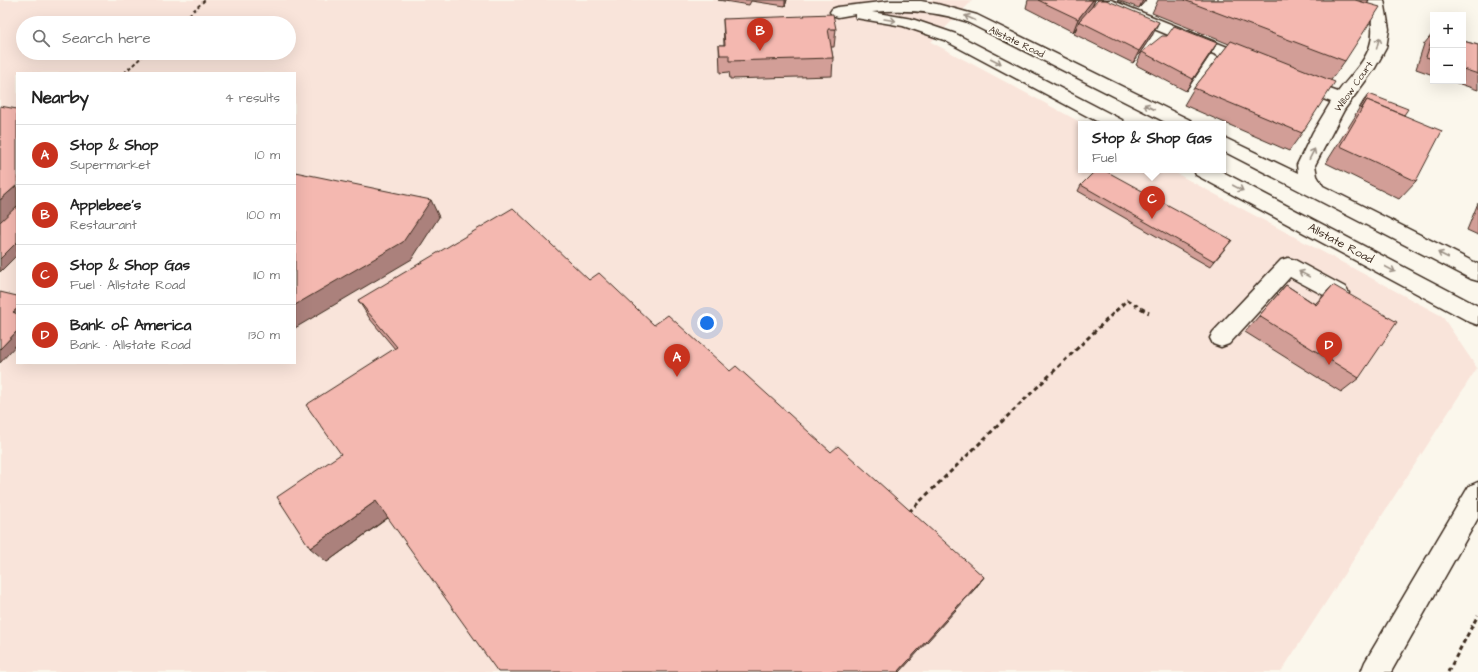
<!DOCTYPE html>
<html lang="en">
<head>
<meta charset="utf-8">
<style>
  :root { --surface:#fff; --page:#f2f2f2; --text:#222; --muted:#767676; --line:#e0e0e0; --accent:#c8321e }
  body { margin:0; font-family:"Architects Daughter",sans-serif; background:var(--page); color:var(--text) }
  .controls { position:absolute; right:12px; top:12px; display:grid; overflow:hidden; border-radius:0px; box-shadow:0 4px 16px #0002 }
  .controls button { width:36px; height:36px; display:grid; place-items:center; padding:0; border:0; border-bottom:1px solid var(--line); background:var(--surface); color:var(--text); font:20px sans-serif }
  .you { position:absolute; left:707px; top:323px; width:14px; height:14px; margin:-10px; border:3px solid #fff; border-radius:50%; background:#1a73e8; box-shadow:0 0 0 6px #1a73e833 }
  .badge { display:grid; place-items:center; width:26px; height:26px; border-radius:50%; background:var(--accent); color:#fff; font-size:13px; font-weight:700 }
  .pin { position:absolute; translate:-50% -33px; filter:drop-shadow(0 1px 2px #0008) }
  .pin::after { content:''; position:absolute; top:21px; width:14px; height:12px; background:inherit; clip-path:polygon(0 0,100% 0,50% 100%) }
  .popup { position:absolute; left:1078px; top:121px; width:148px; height:52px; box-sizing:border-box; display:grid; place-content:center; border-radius:0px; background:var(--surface); filter:drop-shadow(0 1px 3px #0005); font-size:13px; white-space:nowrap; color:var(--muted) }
  .popup b { font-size:15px; color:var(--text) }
  .popup::after { content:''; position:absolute; left:50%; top:100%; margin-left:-8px; border:8px solid transparent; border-top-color:var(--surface) }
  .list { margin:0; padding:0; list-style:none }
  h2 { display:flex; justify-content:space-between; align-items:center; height:52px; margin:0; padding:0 16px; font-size:17px }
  h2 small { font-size:13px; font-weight:400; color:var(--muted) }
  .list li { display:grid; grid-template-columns:26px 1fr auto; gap:12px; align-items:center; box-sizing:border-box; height:60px; padding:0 16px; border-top:1px solid var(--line) }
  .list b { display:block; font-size:15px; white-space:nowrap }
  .list p { margin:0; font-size:13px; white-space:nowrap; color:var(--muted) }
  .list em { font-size:13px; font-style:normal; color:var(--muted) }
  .icon { flex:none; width:22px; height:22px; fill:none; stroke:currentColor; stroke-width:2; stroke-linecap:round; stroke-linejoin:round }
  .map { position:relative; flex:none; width:1478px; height:672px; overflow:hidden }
  .search { position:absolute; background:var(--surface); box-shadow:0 4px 16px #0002; left:16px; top:16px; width:280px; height:44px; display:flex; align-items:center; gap:10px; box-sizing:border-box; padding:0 14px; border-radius:22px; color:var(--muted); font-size:15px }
  .panel { position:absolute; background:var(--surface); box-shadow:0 4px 16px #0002; left:16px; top:72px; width:280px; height:292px; border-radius:0px }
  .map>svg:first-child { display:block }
  .built { fill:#f9e4da; fill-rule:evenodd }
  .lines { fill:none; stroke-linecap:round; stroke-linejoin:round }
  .minor-casing { stroke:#3b2a1e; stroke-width:3 }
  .major-casing { stroke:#3b2a1e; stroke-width:3 }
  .path-far1 { stroke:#3b2a1e; stroke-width:2; stroke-dasharray:3.5 2.5; stroke-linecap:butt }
  .path { stroke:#3b2a1e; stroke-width:3; stroke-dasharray:4.5 3.5; stroke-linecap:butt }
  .minor { fill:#fbf7ec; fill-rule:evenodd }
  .major { fill:#fbf7ec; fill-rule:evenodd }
  .wall { fill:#d29e97; stroke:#3b2a1e }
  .shaded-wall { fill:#ab817b; stroke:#3b2a1e }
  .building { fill:#f4b8b0; stroke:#3b2a1e }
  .oneway { stroke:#9b9085 }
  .labels { text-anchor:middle; stroke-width:3.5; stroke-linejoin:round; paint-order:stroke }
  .far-street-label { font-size:10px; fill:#3b2a1e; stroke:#fbf7ec }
  .street-label { font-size:12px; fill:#3b2a1e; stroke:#fbf7ec }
</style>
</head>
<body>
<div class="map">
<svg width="1478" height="672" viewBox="0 0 1478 672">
  <rect width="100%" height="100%" fill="#fbf7ec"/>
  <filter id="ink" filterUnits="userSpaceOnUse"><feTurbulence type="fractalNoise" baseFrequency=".025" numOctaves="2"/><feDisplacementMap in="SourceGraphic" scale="8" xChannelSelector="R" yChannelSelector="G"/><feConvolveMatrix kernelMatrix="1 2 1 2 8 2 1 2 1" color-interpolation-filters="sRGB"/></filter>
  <g filter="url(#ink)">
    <path class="built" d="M0,0H973L931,42L1084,124H1081V170H1170L1442,316L1477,368L1281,672H0ZM23,23H289V53H23ZM17,73H295V363H17Z"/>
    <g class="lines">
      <defs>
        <g id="minor">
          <polygon points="1089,0 1111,0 1257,59 1259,63 1257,67 1251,68 1245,67 1092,3"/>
          <path d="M1368,0H1384L1389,29L1386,48L1375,68L1344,110L1315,165L1317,176L1323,186L1478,264V281L1471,279L1223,151V137L1298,173L1297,165L1313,132L1331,102L1293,87L1290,83L1293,79L1299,78L1338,92C1351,74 1371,58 1372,34C1373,23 1370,11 1368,0Z"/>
          <path d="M889,1H921L937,4L977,15L1190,120L1193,124H1169L965,21C934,11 904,9 872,12L912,19L956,34L1122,120L1125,124H1102L944,40L903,26L856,18L855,14L838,17L832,15L830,12L832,9L838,7Z"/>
          <polygon points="1194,170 1219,170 1478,306 1478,325 1470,322 1196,175"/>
          <polygon points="1288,258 1295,260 1345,287 1349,293 1345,299 1338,301 1331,299 1290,277 1229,344 1221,347 1213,344 1210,338 1213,332 1281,260"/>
        </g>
        <polygon id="major" points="1478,482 1478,518 1391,672 1361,672 1365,662 1469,486"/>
      </defs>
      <use href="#minor" class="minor-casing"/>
      <use href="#major" class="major-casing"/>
      <g class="path-far1">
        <polyline points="180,23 205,0"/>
        <polyline points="124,73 146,53"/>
      </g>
      <g class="path">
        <polyline points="909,512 1127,300 1149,313"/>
        <polyline points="1448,672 1478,615"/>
      </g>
      <use href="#minor" class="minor"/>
      <use href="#major" class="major"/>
    </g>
    <g class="wall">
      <polygon points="718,0 787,0 785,6 751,1 749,5"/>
      <polygon points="1028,0 1095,0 1092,6 1153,34 1133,63 1074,34 1077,27 1073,32 1026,8"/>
      <polygon points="1117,0 1146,0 1139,8"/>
      <polygon points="1158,0 1369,0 1367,3 1345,61 1331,80 1302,133 1289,151 1184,105 1194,88 1229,44 1152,13"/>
      <polygon points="723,19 836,29 834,47 831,47 833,58 832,76 730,79 729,72 720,73 719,45 724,45"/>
      <polygon points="1433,33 1433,75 1416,69 1424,44"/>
      <polygon points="1167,36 1217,43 1210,55 1186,91 1136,65 1142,52"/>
      <polygon points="1463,41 1478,45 1478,90 1451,81 1463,81"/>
      <polygon points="1369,94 1404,115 1416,181 1399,199 1326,163 1356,115 1355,115 1364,100"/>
      <polygon points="1081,185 1232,240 1210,267 1078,191"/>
      <polygon points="1478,203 1478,235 1467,230"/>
      <polygon points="589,280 654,325 730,371 831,452 984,577 974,590 388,518 327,562 341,454 395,349 370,319 358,300"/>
      <polygon points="1286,285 1315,304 1333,285 1359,378 1341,392 1245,332"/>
    </g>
    <g class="shaded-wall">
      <polygon points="785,0 787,0 785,6"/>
      <polygon points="1093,0 1095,0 1091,9 1079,21 1077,27 1073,32 1078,19"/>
      <polygon points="1143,0 1146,0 1139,8"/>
      <polygon points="1159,22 1153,34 1133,63 1139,51"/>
      <polygon points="1217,43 1210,55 1186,91 1193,79"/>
      <polygon points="17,185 17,218 0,235 0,200"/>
      <polygon points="431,200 439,217 412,259 295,328 295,305"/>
      <polygon points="17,242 17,255 0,272 0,259"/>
      <polygon points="17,331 17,344 0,363 0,349"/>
      <polygon points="376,501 390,516 327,562 310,548"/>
      <polygon points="984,577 974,590 900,672 898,672"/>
    </g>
    <g class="building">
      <polygon points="1038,0 1093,0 1078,19"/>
      <polygon points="1098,0 1106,0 1159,22 1139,51 1079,21"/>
      <polygon points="1184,0 1355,0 1380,7 1345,61"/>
      <polygon points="833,14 836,29 828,29 833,58 729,61 729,55 720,55 719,45 725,45 723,19 805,16 804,15"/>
      <polygon points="1174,26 1217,43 1193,79 1142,52 1162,36 1167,36"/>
      <polygon points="1433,36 1433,59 1426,57"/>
      <polygon points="1231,41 1335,82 1302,133 1194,88"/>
      <polygon points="1463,41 1478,45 1478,74 1463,69"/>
      <polygon points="1369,94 1408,109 1404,115 1367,100 1361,109 1360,108"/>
      <polygon points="1367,100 1442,131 1416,181 1340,146"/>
      <polygon points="0,106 17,109 17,185 0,200"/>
      <polygon points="1096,170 1104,170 1232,240 1214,261 1081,185"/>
      <polygon points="295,172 431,200 403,242 295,305"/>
      <polygon points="17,206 17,242 0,259 0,222"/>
      <polygon points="513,208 589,280 599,273 654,325 668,315 730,371 736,366 831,452 838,446 984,577 898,672 498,672 376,501 310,548 277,497 341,454 306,405 397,347 358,300"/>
      <polygon points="1286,285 1316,305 1333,285 1397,322 1359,378 1259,316"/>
      <polygon points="0,292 17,296 17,309 13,312 17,314 17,331 0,349"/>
      <polygon points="17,309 17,312 13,312"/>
    </g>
    <defs><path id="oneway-shaft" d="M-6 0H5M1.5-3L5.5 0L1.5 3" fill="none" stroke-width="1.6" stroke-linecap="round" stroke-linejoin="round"/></defs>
    <g class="oneway">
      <use href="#oneway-shaft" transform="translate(970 18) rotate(-156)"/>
      <use href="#oneway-shaft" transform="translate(890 20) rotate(9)"/>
      <use href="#oneway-shaft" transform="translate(1378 43) rotate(-76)"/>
      <use href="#oneway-shaft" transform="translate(996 61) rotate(27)"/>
      <use href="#oneway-shaft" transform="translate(1149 107) rotate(-154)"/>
      <use href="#oneway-shaft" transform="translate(1312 154) rotate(-63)"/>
      <use href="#oneway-shaft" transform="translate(1238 188) rotate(28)"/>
      <use href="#oneway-shaft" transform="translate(1443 255) rotate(-153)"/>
      <use href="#oneway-shaft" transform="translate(1390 269) rotate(28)"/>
      <use href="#oneway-shaft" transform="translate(1304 274) rotate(-152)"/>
    </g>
  </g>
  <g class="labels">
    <g class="far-street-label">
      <text transform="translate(1017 41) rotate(26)" y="4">Allstate Road</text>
      <text transform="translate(1353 86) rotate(-55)" y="4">Willow Court</text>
    </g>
    <g class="street-label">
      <text transform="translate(1341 243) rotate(28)" y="4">Allstate Road</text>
    </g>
  </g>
</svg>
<div class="controls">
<button>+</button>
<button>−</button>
</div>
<div class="you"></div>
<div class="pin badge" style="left:677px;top:377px">A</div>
<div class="pin badge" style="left:760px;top:51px">B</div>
<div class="pin badge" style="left:1152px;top:219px">C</div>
<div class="popup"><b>Stop &amp; Shop Gas</b>Fuel</div>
<div class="pin badge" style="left:1329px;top:365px">D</div>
<div class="search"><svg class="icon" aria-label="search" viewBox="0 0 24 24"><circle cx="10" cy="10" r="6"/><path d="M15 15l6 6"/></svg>Search here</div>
<section class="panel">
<h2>Nearby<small>4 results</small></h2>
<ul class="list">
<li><span class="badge">A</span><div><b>Stop &amp; Shop</b><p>Supermarket</p></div><em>10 m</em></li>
<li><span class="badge">B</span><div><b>Applebee's</b><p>Restaurant</p></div><em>100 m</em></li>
<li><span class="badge">C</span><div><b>Stop &amp; Shop Gas</b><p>Fuel · Allstate Road</p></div><em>110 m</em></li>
<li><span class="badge">D</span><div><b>Bank of America</b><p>Bank · Allstate Road</p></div><em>130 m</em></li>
</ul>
</section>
</div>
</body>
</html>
